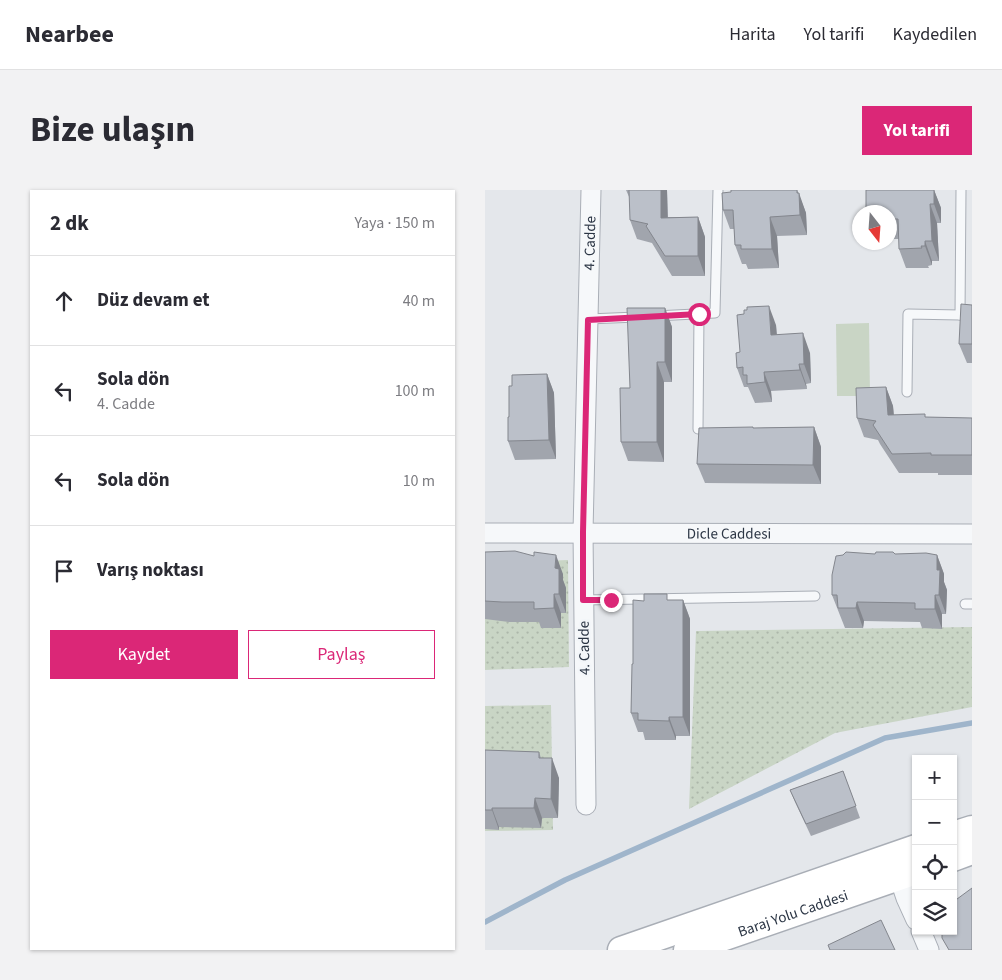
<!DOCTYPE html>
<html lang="tr">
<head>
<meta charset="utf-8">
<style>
  :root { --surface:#fff; --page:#f2f2f3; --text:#2b2b33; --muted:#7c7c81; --line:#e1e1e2; --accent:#db2777 }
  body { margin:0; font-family:"Source Sans 3",sans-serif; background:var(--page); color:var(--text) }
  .controls { position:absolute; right:15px; bottom:15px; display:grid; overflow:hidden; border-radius:0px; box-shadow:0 1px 4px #0004 }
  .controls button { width:45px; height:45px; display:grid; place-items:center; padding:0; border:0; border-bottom:1px solid var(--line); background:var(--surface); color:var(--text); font:25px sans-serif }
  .compass { position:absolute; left:367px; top:15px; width:45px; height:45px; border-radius:50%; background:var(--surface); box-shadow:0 1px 4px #0004; rotate:163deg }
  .stop { position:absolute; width:15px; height:15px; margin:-11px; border:4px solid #db2777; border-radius:50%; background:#fff }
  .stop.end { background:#db2777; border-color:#fff; box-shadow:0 1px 5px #0008 }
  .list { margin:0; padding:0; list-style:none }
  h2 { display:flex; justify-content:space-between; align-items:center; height:65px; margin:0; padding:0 20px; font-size:21px }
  h2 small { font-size:16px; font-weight:400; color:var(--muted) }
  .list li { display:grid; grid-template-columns:32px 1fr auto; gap:15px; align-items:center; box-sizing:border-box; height:90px; padding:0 20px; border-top:1px solid var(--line) }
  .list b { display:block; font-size:19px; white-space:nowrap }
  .list p { margin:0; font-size:16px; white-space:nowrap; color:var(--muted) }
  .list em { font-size:16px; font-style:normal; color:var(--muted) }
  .actions { display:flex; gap:10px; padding:15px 20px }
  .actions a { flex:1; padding:11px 0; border:1px solid var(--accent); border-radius:0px; text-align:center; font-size:18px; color:var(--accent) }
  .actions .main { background:var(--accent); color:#fff }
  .icon { flex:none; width:28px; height:28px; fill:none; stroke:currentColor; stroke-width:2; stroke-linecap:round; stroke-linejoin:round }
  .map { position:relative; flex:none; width:487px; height:760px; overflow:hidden; border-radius:0px }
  header { display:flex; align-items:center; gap:30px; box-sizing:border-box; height:70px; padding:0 25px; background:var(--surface); border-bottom:1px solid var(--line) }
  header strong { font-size:24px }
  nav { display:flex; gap:28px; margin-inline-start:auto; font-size:18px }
  .intro { display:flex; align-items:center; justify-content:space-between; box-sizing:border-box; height:120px; padding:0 30px }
  h1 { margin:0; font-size:35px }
  .button { padding:12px 22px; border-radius:0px; background:var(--accent); color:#fff; font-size:18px; font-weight:700 }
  main { display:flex; gap:30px; padding:0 30px }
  aside { flex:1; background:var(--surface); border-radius:0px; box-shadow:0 1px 4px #0004 }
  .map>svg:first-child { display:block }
  .grass { fill:url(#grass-dots) }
  .park { fill:#c9d5c5 }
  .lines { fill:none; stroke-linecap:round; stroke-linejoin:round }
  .stream { stroke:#9fb5cb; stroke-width:5.5 }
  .lane-casing { stroke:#a9aeb6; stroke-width:11 }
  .street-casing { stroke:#a9aeb6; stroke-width:21 }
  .secondary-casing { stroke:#a9aeb6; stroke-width:29 }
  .lane { stroke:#f6f8fa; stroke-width:9 }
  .street { stroke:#f6f8fa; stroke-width:19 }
  .secondary { stroke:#fff; stroke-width:26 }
  .wall { fill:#a1a5ad }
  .shaded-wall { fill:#83868d }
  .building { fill:#bbc0c9; stroke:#83868d }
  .route { stroke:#db2777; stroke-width:6 }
  .labels { text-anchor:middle; stroke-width:5; stroke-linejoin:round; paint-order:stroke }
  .street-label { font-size:15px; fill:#2b3544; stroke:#f3f6f9 }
</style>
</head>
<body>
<header>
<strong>Nearbee</strong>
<nav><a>Harita</a><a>Yol tarifi</a><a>Kaydedilen</a></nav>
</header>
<div class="intro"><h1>Bize ulaşın</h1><a class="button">Yol tarifi</a></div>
<main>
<aside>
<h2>2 dk<small>Yaya · 150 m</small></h2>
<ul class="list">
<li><svg class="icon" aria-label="ahead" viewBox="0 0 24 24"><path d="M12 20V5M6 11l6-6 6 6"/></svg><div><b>Düz devam et</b></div><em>40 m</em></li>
<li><svg class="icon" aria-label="left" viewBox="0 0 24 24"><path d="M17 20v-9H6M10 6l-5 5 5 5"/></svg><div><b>Sola dön</b><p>4. Cadde</p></div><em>100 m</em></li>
<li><svg class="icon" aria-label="left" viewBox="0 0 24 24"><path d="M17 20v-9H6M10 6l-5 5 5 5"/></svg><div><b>Sola dön</b></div><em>10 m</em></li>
<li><svg class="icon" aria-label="arrive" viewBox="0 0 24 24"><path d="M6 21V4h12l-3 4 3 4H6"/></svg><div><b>Varış noktası</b></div></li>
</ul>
<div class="actions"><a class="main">Kaydet</a><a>Paylaş</a></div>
</aside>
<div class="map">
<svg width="487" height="760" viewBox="0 0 487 760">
  <defs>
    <pattern id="grass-dots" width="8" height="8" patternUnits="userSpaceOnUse" patternTransform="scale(1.25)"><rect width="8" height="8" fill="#c9d5c5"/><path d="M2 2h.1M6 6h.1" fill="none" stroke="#adb7aa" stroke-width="1.8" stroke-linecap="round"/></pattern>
  </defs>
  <rect width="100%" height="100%" fill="#e4e7eb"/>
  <g class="grass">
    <polygon points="83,370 84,477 0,480 0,373"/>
    <polygon points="487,437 487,517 350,543 204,619 211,441"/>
    <polygon points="66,515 68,640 0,641 0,516"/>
  </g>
  <polygon class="park" points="384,133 385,206 352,206 351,134"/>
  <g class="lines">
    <polyline class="stream" points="0,732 80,690 400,548 487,533"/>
    <defs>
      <g id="lane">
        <polyline points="476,0 475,125 487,124"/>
        <polyline points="170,126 230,123 233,0"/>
        <polyline points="103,129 152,127"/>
        <polyline points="422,202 423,124 475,125"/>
        <polyline points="213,239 214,124"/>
        <polyline points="98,410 330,406"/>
        <polyline points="480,414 487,414"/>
      </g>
      <g id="street">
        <path id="s1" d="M0,343L487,344"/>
        <path id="s2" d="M101,615L98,342L106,0"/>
        <polyline points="414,687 421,708 431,730"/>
        <polyline points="436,741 444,760"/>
      </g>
      <g id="secondary">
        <polyline points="468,645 487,639"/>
        <polyline points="468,668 487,661"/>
        <polyline points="136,760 431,658"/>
        <path id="s3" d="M202,760L431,681"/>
      </g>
    </defs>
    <use href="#lane" class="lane-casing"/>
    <use href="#street" class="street-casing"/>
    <use href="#secondary" class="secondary-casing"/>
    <use href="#lane" class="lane"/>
    <use href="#street" class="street"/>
    <use href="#secondary" class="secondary"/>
  </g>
  <g class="wall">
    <polygon points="141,0 182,0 183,27 213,27 220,47 220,86 187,86 167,53 152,49 145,30 145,9"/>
    <polygon points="312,0 321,23 322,45 292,46 294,78 263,79 261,74 257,74 250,55 249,39 245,39 238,20"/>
    <polygon points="449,0 456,18 456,33 452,33 454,71 447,71 447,75 443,76 444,78 421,78 414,59 414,49 404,49 404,22"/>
    <polygon points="487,115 487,173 482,173 474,154"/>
    <polygon points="180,118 187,137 187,192 179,192 179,272 143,271 136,252 145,198"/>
    <polygon points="291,135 292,145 325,163 326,193 321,194 322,199 286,201 287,212 270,213 263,197 259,197 252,178 255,162"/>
    <polygon points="62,184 69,203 71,269 30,270 23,251 27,196"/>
    <polygon points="401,197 408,216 409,225 441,227 487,228 487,285 453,285 453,283 414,283 395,254 393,250 379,247 372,228"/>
    <polygon points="329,237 336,257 336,294 220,293 212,274 269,238"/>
    <polygon points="0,362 78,384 78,390 81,398 81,423 76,423 76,438 56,438 54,432 24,432 0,429"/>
    <polygon points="390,364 452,365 459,384 459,392 462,400 461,424 457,424 457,439 437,438 435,432 379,431 378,438 360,438 347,405"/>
    <polygon points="198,410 205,429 205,546 191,546 191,550 160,550 158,542 153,542 146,523 148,474 159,411"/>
    <polygon points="0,560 54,562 56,568 74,588 73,628 57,628 56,638 14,637 14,640 0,639"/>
    <polygon points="358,581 375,628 326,646 310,612 305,600"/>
  </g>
  <g class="shaded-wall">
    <polygon points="176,0 182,0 183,47 176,28"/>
    <polygon points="312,0 314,7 314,3 321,23 322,45 315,25"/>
    <polygon points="449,0 456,18 456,33 449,14"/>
    <polygon points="445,14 452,33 454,71 447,51"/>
    <polygon points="213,27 220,47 220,86 213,66"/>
    <polygon points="285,27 292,46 294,78 287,59"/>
    <polygon points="440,51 447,71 447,75 440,56"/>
    <polygon points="284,116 291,135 293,165 286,145"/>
    <polygon points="180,118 187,137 187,192 180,172"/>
    <polygon points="318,143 325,163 326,193 319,174"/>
    <polygon points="172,172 179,192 179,272 172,252"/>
    <polygon points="314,174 321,194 322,199 315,180"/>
    <polygon points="279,182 286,201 287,212 280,192"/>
    <polygon points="62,184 69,203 71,269 64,250"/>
    <polygon points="401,197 408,216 410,244 403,225"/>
    <polygon points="329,237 336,257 336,294 328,275"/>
    <polygon points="71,365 78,384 78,390 81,398 81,423 74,404 70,378"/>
    <polygon points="452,365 459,384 459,392 462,400 461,424 454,405 452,380"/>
    <polygon points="69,404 76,423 76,438 69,418"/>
    <polygon points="450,405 457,424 457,439 450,419"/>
    <polygon points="198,410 205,429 205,546 198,527"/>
    <polygon points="372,412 379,431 378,438 371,418"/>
    <polygon points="184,527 191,546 191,550 184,531"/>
    <polygon points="67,568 74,588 73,628 66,609"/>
    <polygon points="50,608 57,628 56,638 49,618"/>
    <polygon points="7,618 14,637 14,640 7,620"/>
  </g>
  <g class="building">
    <polygon points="144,0 176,0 176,28 213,27 213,66 180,66 161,36 163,34 145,30"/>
    <polygon points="246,0 312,0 312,3 314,3 315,25 285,27 287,59 256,59 256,55 250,55 248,20 238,20 237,3 246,2"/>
    <polygon points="381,0 449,0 449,14 445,14 447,51 440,51 440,56 436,56 437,58 414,59 413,29 404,29 404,22 381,22"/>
    <polygon points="476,114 487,115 487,154 474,154"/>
    <polygon points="284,116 286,145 318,143 319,174 314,174 315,180 279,182 280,192 262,194 262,185 258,185 258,177 252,178 251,163 255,162 252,125 259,124 259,120 262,120 262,117"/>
    <polygon points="142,118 180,118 180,172 172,172 172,252 136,252 135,198 145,198"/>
    <polygon points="62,184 64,250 23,251 23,227 24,227 24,196 27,196 27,185"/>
    <polygon points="401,197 403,225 440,224 440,227 487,228 487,265 446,265 446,263 407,264 388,235 391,231 372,228 371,198"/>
    <polygon points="268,237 268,238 329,237 328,275 212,274 214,238"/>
    <polygon points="30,361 49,366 49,362 71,365 70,378 74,379 74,404 69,404 69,418 49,419 49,412 17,412 0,411 0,362"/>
    <polygon points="361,362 390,364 391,362 408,362 410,364 441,363 452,365 452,380 455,380 454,405 450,405 450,419 430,419 430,413 372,412 371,418 353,418 352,405 347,405 347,385 351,366 358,365"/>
    <polygon points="159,404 182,404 182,410 198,410 198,527 184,527 184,531 153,530 153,523 146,523 147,474 148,474 148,410 159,411"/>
    <polygon points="0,560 54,562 54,568 67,568 66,609 50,608 49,618 7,618 7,620 0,620"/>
    <polygon points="358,581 371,616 321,634 305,600"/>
    <polygon points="487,698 487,760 464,760 457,748 457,741 468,741 468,712"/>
    <polygon points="396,730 410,760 345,760 343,755"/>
  </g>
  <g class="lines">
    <polyline class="route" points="126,410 98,410 98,342 103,130 214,124"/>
  </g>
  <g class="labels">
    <g class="street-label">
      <text dy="5" stroke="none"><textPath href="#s2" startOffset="562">4. Cadde</textPath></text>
      <text dy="5" stroke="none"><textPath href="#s1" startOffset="244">Dicle Caddesi</textPath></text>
      <text transform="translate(99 458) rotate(-91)" y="5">4. Cadde</text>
      <text dy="5" stroke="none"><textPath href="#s3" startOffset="112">Baraj Yolu Caddesi</textPath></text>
    </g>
  </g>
</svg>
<div class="controls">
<button>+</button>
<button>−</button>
<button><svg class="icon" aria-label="locate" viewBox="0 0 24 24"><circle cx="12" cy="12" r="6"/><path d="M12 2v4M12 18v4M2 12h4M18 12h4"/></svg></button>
<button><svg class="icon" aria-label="layers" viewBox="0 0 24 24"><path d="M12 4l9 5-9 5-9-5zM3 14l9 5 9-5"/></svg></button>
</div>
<svg class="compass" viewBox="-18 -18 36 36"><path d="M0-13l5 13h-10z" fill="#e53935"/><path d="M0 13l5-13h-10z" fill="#7c7c81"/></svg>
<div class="stop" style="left:214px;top:124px"></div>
<div class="stop end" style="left:126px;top:410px"></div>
</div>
</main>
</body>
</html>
